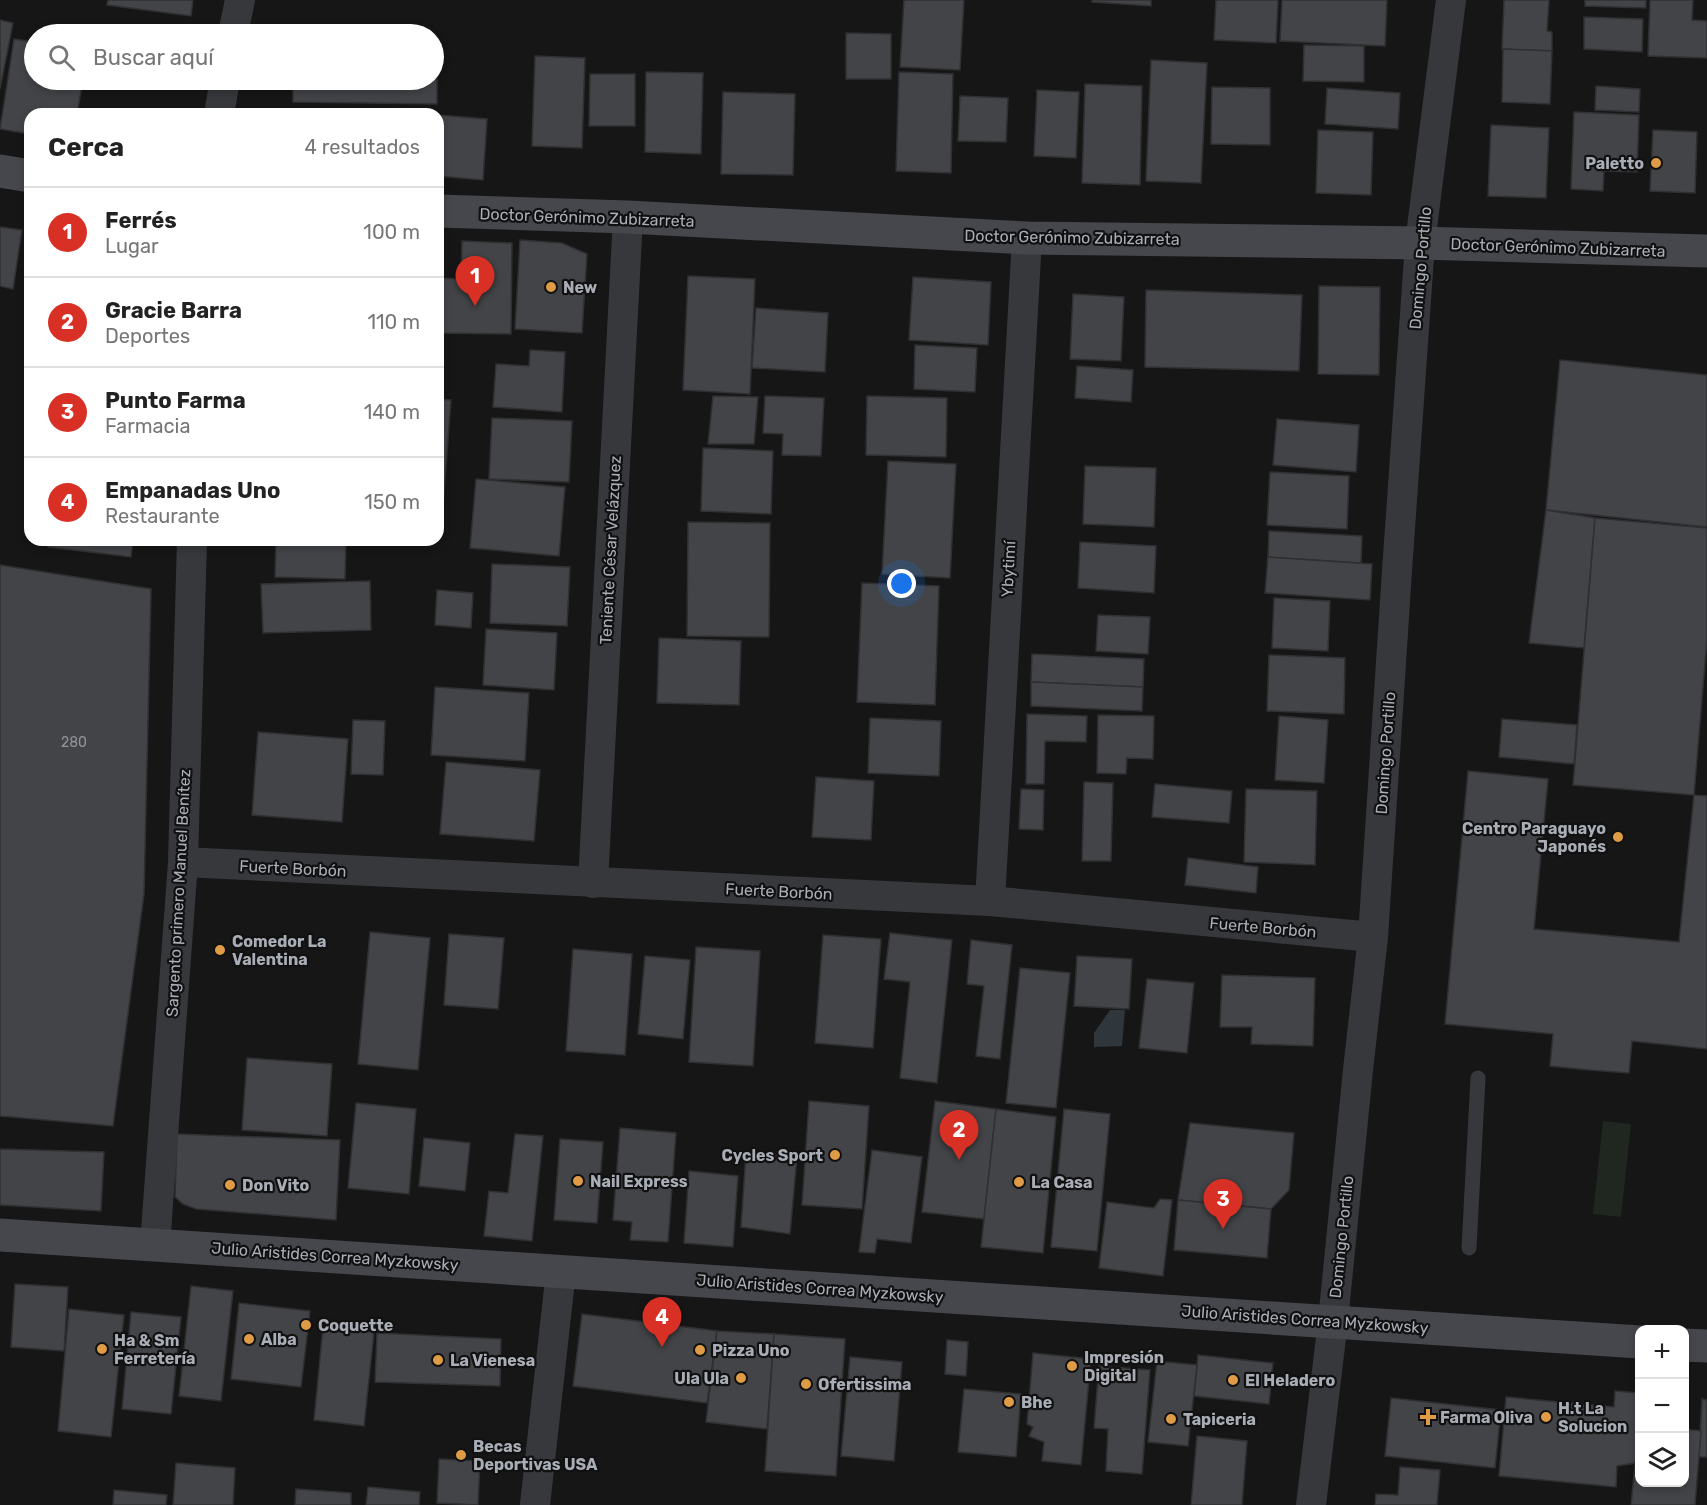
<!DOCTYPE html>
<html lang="es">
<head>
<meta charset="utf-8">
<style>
  :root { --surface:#fff; --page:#f6f6f6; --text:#222; --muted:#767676; --line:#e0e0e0; --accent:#d93025 }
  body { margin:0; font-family:Rubik,sans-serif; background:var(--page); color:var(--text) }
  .controls { position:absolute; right:18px; bottom:18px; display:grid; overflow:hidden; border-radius:12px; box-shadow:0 3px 9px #0003 }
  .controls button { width:54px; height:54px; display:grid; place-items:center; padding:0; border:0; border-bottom:2px solid var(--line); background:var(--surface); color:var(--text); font:30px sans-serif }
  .you { position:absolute; left:902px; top:584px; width:21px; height:21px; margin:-15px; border:4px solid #fff; border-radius:50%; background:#1a73e8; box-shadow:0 0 0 9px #1a73e833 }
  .badge { display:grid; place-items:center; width:39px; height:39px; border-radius:50%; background:var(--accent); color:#fff; font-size:20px; font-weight:700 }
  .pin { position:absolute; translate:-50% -50px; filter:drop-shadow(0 2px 3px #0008) }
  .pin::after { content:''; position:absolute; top:32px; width:21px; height:18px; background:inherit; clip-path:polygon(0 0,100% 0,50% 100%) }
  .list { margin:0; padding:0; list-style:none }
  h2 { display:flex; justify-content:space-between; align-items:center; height:78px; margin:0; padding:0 24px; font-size:26px }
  h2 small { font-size:20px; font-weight:400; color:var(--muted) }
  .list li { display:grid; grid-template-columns:39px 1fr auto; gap:18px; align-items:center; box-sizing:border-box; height:90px; padding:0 24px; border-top:2px solid var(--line) }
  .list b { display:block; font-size:22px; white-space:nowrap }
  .list p { margin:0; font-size:20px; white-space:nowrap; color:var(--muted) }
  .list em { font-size:20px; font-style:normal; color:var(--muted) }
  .icon { flex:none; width:33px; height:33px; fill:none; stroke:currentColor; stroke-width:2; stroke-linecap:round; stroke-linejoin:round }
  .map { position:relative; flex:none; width:1707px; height:1505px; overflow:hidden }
  .search { position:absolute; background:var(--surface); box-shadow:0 3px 9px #0003; left:24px; top:24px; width:420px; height:66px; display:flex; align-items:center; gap:15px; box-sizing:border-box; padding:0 21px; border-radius:33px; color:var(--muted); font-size:22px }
  .panel { position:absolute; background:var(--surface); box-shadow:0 3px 9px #0003; left:24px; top:108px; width:420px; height:438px; border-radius:18px }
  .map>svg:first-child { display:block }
  .green { fill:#202720 }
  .water { fill:#2f373c }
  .building { fill:#434447; stroke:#303033; stroke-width:1.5 }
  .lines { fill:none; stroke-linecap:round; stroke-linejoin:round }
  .service { stroke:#37383c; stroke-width:15 }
  .minor { stroke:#37383c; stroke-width:30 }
  .secondary { stroke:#45474c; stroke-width:33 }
  .poi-dot { fill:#df9b46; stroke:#111112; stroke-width:2 }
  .labels { text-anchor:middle; stroke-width:4.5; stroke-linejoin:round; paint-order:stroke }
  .number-label { font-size:14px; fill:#90949a }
  .poi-label { font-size:16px; font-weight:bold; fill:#a9aeb6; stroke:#111112; text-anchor:start }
  .street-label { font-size:16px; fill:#a9aeb6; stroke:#111112 }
</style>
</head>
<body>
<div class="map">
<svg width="1707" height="1505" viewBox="0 0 1707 1505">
  <rect width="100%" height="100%" fill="#161617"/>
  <polygon class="green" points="1603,1121 1631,1124 1621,1217 1593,1214"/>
  <polygon class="water" points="1110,1010 1125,1010 1122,1046 1094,1047 1094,1033"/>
  <g class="building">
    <polygon points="108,0 193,0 191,16 107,5"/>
    <polygon points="904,0 964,0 960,70 900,67"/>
    <polygon points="1092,0 1151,0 1151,6 1092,2"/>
    <polygon points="1216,0 1278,0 1276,43 1214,40"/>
    <polygon points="1282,0 1387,0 1385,46 1280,41"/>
    <polygon points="1504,0 1549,0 1547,31 1552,32 1552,51 1502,49"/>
    <polygon points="1585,0 1646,0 1646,8 1585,6"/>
    <polygon points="1650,0 1693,0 1692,20 1707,21 1707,58 1648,56"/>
    <polygon points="1584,17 1643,19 1642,52 1584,49"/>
    <polygon points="0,20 13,23 0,89"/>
    <polygon points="846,33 891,34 891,79 846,79"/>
    <polygon points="14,39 34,42 34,80 83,80 77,114 30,114 30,134 0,129"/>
    <polygon points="1304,45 1364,46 1364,82 1303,81"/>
    <polygon points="1503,49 1552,51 1550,104 1502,102"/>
    <polygon points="535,56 585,58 582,148 532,146"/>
    <polygon points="1151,60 1207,63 1201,183 1146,181"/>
    <polygon points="434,62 437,62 437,104 293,102 293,80 434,80"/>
    <polygon points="646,72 703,73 701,154 645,152"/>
    <polygon points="899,72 953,74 951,173 896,171"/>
    <polygon points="590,74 635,74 635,126 589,126"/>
    <polygon points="1085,84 1142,86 1140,185 1082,183"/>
    <polygon points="1596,86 1640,89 1639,112 1595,110"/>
    <polygon points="1212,87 1270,88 1270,145 1211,144"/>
    <polygon points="1327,88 1400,93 1398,129 1325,124"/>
    <polygon points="1037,90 1079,92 1076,158 1034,156"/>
    <polygon points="723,92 795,94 793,175 721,174"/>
    <polygon points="960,96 1008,98 1006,142 958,141"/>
    <polygon points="299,110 368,111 368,114 299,114"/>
    <polygon points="1574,112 1639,115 1637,172 1604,171 1603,191 1571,189"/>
    <polygon points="438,115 487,119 483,180 438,176"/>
    <polygon points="1491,125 1549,128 1546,198 1488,196"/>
    <polygon points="1318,130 1373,132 1371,195 1316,193"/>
    <polygon points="1653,130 1697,132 1695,193 1650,191"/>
    <polygon points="0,227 22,230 13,289 0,286"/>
    <polygon points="520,240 562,243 587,254 582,333 515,329"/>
    <polygon points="462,241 512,243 511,334 438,333 438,278 461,279"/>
    <polygon points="688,276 755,279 750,394 683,390"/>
    <polygon points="913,277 991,282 988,345 909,340"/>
    <polygon points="1319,286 1380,287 1379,375 1318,374"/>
    <polygon points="1146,290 1302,295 1299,371 1145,367"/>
    <polygon points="1073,294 1124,297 1121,361 1070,359"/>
    <polygon points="756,308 828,313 825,372 752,368"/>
    <polygon points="915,345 977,348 975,392 914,389"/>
    <polygon points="530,350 565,352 562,412 493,407 496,364 529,366"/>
    <polygon points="1560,360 1707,375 1707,527 1546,510"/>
    <polygon points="1077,366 1133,370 1131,402 1075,398"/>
    <polygon points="713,396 758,397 754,444 708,444"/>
    <polygon points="765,396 824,398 821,456 782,455 783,434 763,433"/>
    <polygon points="867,396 947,398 946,457 866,455"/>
    <polygon points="438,399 451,400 442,519 438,519"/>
    <polygon points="492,418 572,421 569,482 489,479"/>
    <polygon points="1277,419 1359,425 1356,472 1273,465"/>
    <polygon points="703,448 773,451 771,514 701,511"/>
    <polygon points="888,461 956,464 950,578 882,574"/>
    <polygon points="1085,466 1156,468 1154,527 1083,524"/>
    <polygon points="1270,472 1349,476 1347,529 1267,525"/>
    <polygon points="476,479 565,487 559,556 470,548"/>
    <polygon points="1546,510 1595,518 1584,648 1529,643"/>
    <polygon points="1595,518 1707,528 1707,639 1694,795 1573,785"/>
    <polygon points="688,522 770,523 769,637 687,636"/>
    <polygon points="1269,531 1362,536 1361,563 1268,557"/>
    <polygon points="48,540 133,540 131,557 48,547"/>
    <polygon points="276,540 346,540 345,579 275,577"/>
    <polygon points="1080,542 1156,546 1154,593 1078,588"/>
    <polygon points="1268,557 1372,564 1370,600 1265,593"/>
    <polygon points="492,564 570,567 567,626 490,623"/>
    <polygon points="0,565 151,589 144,894 113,1126 0,1116"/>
    <polygon points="370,581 371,630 263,633 261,584"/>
    <polygon points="862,583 939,586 935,705 857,702"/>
    <polygon points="437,590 473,593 471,628 435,625"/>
    <polygon points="1274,598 1330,601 1328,651 1272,648"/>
    <polygon points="1098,615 1150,617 1148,654 1096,651"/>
    <polygon points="486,629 557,633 554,690 483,685"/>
    <polygon points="659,638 741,641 739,705 657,703"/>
    <polygon points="1032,654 1144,659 1143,687 1031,682"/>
    <polygon points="1269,655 1345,658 1344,714 1267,711"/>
    <polygon points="1031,682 1143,687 1142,711 1031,706"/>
    <polygon points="435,687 529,693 525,761 431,755"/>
    <polygon points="1027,714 1087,716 1086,742 1045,741 1044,784 1026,784"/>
    <polygon points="1098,715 1154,716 1153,759 1127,758 1126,774 1097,773"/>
    <polygon points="1279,716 1328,720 1324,783 1275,780"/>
    <polygon points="870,718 941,721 939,776 868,773"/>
    <polygon points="1502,719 1577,725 1574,764 1499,757"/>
    <polygon points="353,720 385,721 383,775 351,774"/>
    <polygon points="258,732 348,739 342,822 252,815"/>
    <polygon points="446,762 540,770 534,841 440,834"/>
    <polygon points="1468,771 1548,779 1534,929 1679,942 1694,795 1707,796 1707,1049 1632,1041 1629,1073 1589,1070 1550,1066 1553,1034 1445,1024"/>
    <polygon points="816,777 874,781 871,840 812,837"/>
    <polygon points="1084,782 1113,783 1111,861 1082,861"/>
    <polygon points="1155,784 1232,791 1229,823 1152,817"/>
    <polygon points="1021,789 1044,790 1043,830 1019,829"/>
    <polygon points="1246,789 1317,791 1315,865 1244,862"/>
    <polygon points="1188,858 1258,867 1256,893 1185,885"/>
    <polygon points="370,932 430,938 418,1070 358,1064"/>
    <polygon points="890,933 952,940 937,1083 900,1078 910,982 884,979"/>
    <polygon points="449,934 504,938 498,1009 444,1005"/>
    <polygon points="823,935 881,939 873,1048 815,1043"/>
    <polygon points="971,940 1012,945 1000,1059 976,1056 984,986 967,984"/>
    <polygon points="696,947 760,951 753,1066 689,1062"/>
    <polygon points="573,949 632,954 625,1055 566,1051"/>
    <polygon points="645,956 690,960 683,1039 638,1034"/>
    <polygon points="1077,956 1132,959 1129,1009 1074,1006"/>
    <polygon points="1020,968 1070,973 1056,1108 1006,1103"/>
    <polygon points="1222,975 1315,978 1313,1046 1251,1044 1252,1027 1220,1027"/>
    <polygon points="1147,979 1194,983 1187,1053 1139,1048"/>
    <polygon points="247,1058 332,1064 327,1136 242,1130"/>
    <polygon points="809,1101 869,1106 862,1209 802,1205"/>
    <polygon points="935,1101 996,1109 984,1219 922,1212"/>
    <polygon points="356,1103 416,1109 409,1194 348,1188"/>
    <polygon points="996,1109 1056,1117 1043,1253 981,1247"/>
    <polygon points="1064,1109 1110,1114 1097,1251 1051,1247"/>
    <polygon points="1190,1123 1294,1133 1289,1190 1271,1209 1178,1200"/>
    <polygon points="620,1128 676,1133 668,1242 630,1240 632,1222 613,1220"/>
    <polygon points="177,1134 340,1140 336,1220 196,1209 183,1204 175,1197"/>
    <polygon points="515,1134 543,1136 532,1241 484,1236 489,1191 508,1193"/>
    <polygon points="424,1138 470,1143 465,1191 419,1186"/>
    <polygon points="560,1139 603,1142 597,1223 554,1220"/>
    <polygon points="0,1149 104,1152 101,1211 0,1205"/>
    <polygon points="872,1150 922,1157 911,1243 877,1239 875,1253 859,1252"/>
    <polygon points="746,1153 797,1157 790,1234 741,1227"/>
    <polygon points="689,1171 738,1176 733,1247 684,1243"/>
    <polygon points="1160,1199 1172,1200 1163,1276 1099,1268 1107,1202 1154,1208"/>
    <polygon points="1178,1200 1271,1209 1267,1258 1174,1250"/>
    <polygon points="15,1284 68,1287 64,1351 11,1347"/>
    <polygon points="191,1286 233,1291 221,1401 179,1396"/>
    <polygon points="239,1303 310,1311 301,1387 231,1379"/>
    <polygon points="69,1309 124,1315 111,1437 58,1431"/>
    <polygon points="131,1312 181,1317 171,1414 122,1409"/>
    <polygon points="582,1314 717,1331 707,1403 573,1386"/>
    <polygon points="323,1327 374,1332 364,1426 314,1420"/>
    <polygon points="717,1331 774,1334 767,1429 706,1422"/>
    <polygon points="377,1333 501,1339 500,1386 375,1382"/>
    <polygon points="774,1334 845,1339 836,1476 765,1471"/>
    <polygon points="947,1340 968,1342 966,1376 945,1374"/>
    <polygon points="1033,1353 1091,1359 1081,1465 1042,1461 1044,1442 1029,1436 1033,1427 1027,1424"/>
    <polygon points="1198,1355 1273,1363 1269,1404 1194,1396"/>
    <polygon points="850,1357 902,1362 894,1461 841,1456"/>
    <polygon points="1157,1361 1197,1365 1188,1446 1148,1442"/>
    <polygon points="1099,1366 1150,1370 1142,1474 1106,1471 1108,1429 1094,1428"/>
    <polygon points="964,1389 1021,1394 1016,1457 958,1452"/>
    <polygon points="1615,1391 1640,1393 1640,1422 1636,1463 1617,1466 1616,1487 1499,1476 1506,1397 1614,1407"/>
    <polygon points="1391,1398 1501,1410 1495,1468 1385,1456"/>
    <polygon points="1702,1399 1707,1400 1707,1457 1699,1457"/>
    <polygon points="1639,1425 1640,1482 1684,1482 1684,1429 1701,1431 1695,1505 1631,1505"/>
    <polygon points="1197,1436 1247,1441 1242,1505 1191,1505"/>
    <polygon points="439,1459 480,1461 478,1505 437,1503"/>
    <polygon points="176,1463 235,1468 233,1505 173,1505"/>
    <polygon points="1400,1467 1440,1470 1437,1505 1375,1505 1376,1494 1398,1495"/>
    <polygon points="368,1487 420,1492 419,1505 366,1505"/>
    <polygon points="296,1489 351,1493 351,1505 295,1505"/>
    <polygon points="114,1490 167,1495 166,1505 113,1505"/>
  </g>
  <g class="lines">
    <polyline class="service" points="1469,1248 1478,1078"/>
    <g class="minor">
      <polyline points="233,34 240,0"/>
      <polyline points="219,114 225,80"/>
      <polyline points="183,862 990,901 1373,937"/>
      <polyline points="593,883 628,217"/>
      <polyline points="990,901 1027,238"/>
      <polyline points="155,1245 183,862 192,540"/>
      <polyline points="535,1505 561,1271"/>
      <polyline points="1311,1505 1333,1321 1358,1070 1373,937 1397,571 1420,243 1451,0"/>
    </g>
    <g class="secondary">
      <polyline points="0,171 30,176"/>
      <polyline points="438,211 628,217 1027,238 1420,243 1707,251"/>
      <polyline points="0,1235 1640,1342"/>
      <polyline points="1684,1345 1707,1346"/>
    </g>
  </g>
  <g class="poi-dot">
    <circle cx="1656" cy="163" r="6"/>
    <circle cx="551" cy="287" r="6"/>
    <circle cx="1618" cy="837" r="6"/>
    <circle cx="220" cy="950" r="6"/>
    <circle cx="835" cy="1155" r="6"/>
    <circle cx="578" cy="1181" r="6"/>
    <circle cx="1019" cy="1182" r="6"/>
    <circle cx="230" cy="1185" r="6"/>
    <circle cx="306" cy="1325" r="6"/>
    <circle cx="249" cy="1339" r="6"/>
    <circle cx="102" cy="1349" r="6"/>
    <circle cx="700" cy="1350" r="6"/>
    <circle cx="438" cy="1360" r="6"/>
    <circle cx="1072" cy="1366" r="6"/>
    <circle cx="741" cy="1378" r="6"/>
    <circle cx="1233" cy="1380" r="6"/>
    <circle cx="806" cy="1384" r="6"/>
    <circle cx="1009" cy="1402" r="6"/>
    <path d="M1425 1408h6v6h6v6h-6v6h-6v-6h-6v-6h6z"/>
    <circle cx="1546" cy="1417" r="6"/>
    <circle cx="1171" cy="1419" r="6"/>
    <circle cx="461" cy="1455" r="6"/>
  </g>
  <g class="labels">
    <g class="number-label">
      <text x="74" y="747">280</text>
    </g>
    <g class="poi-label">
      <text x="1644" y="169" text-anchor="end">Paletto</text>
      <text x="563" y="293">New</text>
      <text x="1606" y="834" text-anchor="end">Centro Paraguayo<tspan x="1606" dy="18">Japonés</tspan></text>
      <text x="232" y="947">Comedor La<tspan x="232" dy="18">Valentina</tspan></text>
      <text x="823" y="1161" text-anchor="end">Cycles Sport</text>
      <text x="590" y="1187">Nail Express</text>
      <text x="1031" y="1188">La Casa</text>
      <text x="242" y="1191">Don Vito</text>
      <text x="318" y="1331">Coquette</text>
      <text x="261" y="1345">Alba</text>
      <text x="114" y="1346">Ha &amp; Sm<tspan x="114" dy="18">Ferretería</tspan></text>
      <text x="712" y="1356">Pizza Uno</text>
      <text x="1084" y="1363">Impresión<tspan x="1084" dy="18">Digital</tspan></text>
      <text x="450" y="1366">La Vienesa</text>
      <text x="729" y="1384" text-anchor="end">Ula Ula</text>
      <text x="1245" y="1386">El Heladero</text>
      <text x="818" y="1390">Ofertissima</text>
      <text x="1021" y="1408">Bhe</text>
      <text x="1558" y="1414">H.t La<tspan x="1558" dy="18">Solucion</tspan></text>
      <text x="1440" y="1423">Farma Oliva</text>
      <text x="1183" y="1425">Tapiceria</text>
      <text x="473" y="1452">Becas<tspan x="473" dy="18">Deportivas USA</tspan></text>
    </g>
    <g class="street-label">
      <text transform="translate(587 217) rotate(2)" y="6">Doctor Gerónimo Zubizarreta</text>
      <text transform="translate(1072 237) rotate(1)" y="6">Doctor Gerónimo Zubizarreta</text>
      <text transform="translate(1558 247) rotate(2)" y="6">Doctor Gerónimo Zubizarreta</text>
      <text transform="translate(1420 268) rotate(-85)" y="6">Domingo Portillo</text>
      <text transform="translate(610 550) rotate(-87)" y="6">Teniente César Velázquez</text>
      <text transform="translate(1008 569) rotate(-87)" y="6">Ybytimí</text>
      <text transform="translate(1385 753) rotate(-86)" y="6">Domingo Portillo</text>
      <text transform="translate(293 868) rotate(3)" y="6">Fuerte Borbón</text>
      <text transform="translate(779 891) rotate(3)" y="6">Fuerte Borbón</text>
      <text transform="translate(178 893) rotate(-87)" y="6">Sargento primero Manuel Benítez</text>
      <text transform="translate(1263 927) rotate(5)" y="6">Fuerte Borbón</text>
      <text transform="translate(1341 1237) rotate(-84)" y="6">Domingo Portillo</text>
      <text transform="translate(335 1256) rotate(4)" y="6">Julio Aristides Correa Myzkowsky</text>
      <text transform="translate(820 1288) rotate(4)" y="6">Julio Aristides Correa Myzkowsky</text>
      <text transform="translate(1305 1319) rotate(4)" y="6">Julio Aristides Correa Myzkowsky</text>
    </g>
  </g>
</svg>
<div class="controls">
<button>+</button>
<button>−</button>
<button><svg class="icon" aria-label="layers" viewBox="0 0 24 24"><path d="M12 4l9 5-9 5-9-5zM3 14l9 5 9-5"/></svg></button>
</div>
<div class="you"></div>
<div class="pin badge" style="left:475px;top:306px">1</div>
<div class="pin badge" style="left:959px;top:1160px">2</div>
<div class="pin badge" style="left:1223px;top:1229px">3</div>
<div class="pin badge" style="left:662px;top:1347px">4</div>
<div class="search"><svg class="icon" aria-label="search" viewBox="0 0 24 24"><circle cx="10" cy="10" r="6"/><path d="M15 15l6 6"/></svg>Buscar aquí</div>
<section class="panel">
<h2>Cerca<small>4 resultados</small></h2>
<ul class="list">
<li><span class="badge">1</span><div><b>Ferrés</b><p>Lugar</p></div><em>100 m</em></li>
<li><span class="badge">2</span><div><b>Gracie Barra</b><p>Deportes</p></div><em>110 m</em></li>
<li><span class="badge">3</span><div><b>Punto Farma</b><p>Farmacia</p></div><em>140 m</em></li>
<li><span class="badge">4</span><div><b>Empanadas Uno</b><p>Restaurante</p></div><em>150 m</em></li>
</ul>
</section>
</div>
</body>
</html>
